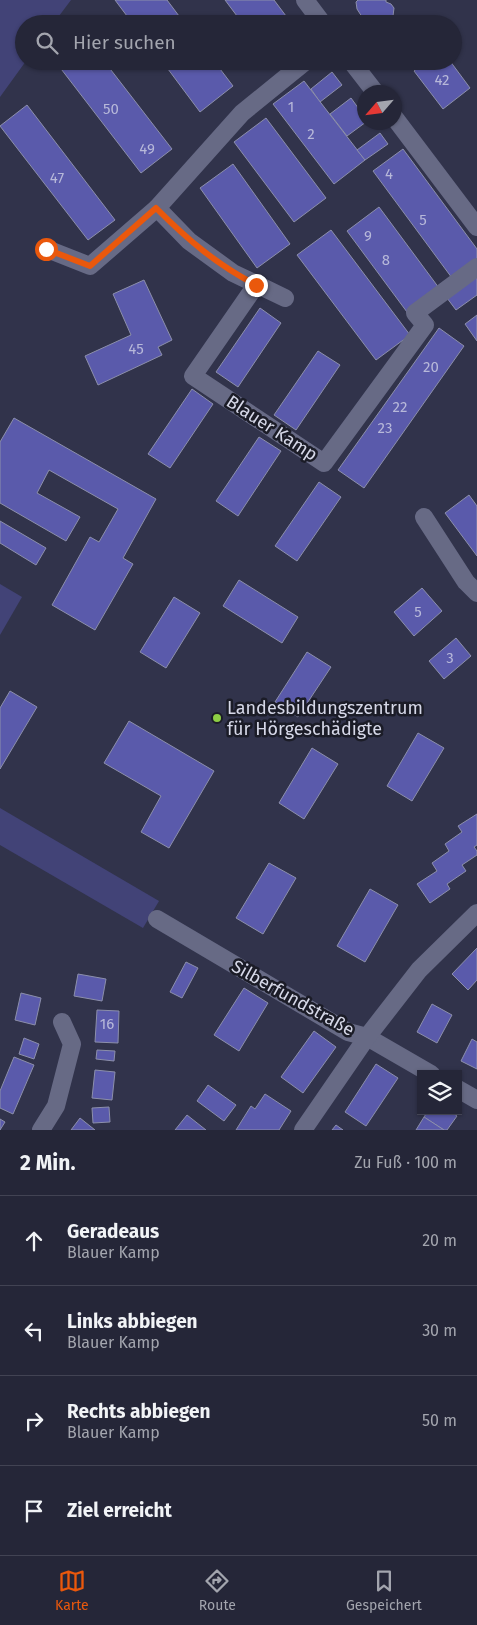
<!DOCTYPE html>
<html lang="de">
<head>
<meta charset="utf-8">
<style>
  :root { --surface:#252638; --page:#2d2e40; --text:#f1f3f6; --muted:#a3a5ae; --line:#424353; --accent:#ea580c }
  body { margin:0; font-family:"Fira Sans",sans-serif; background:var(--page); color:var(--text) }
  .controls { position:absolute; right:15px; bottom:15px; display:grid; overflow:hidden; border-radius:0px; box-shadow:0 1px 4px #0004 }
  .controls button { width:45px; height:45px; display:grid; place-items:center; padding:0; border:0; border-bottom:1px solid var(--line); background:var(--surface); color:var(--text); font:25px sans-serif }
  .compass { position:absolute; left:357px; top:85px; width:45px; height:45px; border-radius:50%; background:var(--surface); box-shadow:0 1px 4px #0004; rotate:242deg }
  .stop { position:absolute; width:15px; height:15px; margin:-11px; border:4px solid #ea580c; border-radius:50%; background:#fff }
  .stop.end { background:#ea580c; border-color:#fff; box-shadow:0 1px 5px #0008 }
  .list { margin:0; padding:0; list-style:none }
  h2 { display:flex; justify-content:space-between; align-items:center; height:65px; margin:0; padding:0 20px; font-size:21px }
  h2 small { font-size:16px; font-weight:400; color:var(--muted) }
  .list li { display:grid; grid-template-columns:32px 1fr auto; gap:15px; align-items:center; box-sizing:border-box; height:90px; padding:0 20px; border-top:1px solid var(--line) }
  .list b { display:block; font-size:19px; white-space:nowrap }
  .list p { margin:0; font-size:16px; white-space:nowrap; color:var(--muted) }
  .list em { font-size:16px; font-style:normal; color:var(--muted) }
  .icon { flex:none; width:28px; height:28px; fill:none; stroke:currentColor; stroke-width:2; stroke-linecap:round; stroke-linejoin:round }
  .map { position:relative; flex:none; width:477px; height:1130px; overflow:hidden }
  .search { position:absolute; background:var(--surface); box-shadow:0 1px 4px #0004; left:15px; right:15px; top:15px; height:55px; display:flex; align-items:center; gap:12px; box-sizing:border-box; padding:0 18px; border-radius:28px; color:var(--muted); font-size:19px }
  .sheet { height:425px; background:var(--surface) }
  nav { display:flex; justify-content:space-around; align-items:center; box-sizing:border-box; height:70px; border-top:1px solid var(--line); background:var(--surface); font-size:14px; color:var(--muted) }
  nav a { display:grid; justify-items:center; gap:2px }
  nav .on { color:var(--accent) }
  .map>svg:first-child { display:block }
  .green { fill:#424377 }
  .building { fill:#5a5aab; stroke:#8c8fab }
  .lines { fill:none; stroke-linecap:round; stroke-linejoin:round }
  .minor { stroke:#676a85; stroke-width:18 }
  .route { stroke:#ea580c; stroke-width:6 }
  .poi-dot { fill:#8dce44; stroke:#1b1c27; stroke-width:2 }
  .labels { text-anchor:middle; stroke-width:5; stroke-linejoin:round; paint-order:stroke }
  .number-label { font-size:15px; fill:#b7b8d9 }
  .street-label { font-size:18px; fill:#d6d8e8; stroke:#1b1c27 }
  .poi-label { font-size:18px; fill:#d6d8e8; stroke:#1b1c27; text-anchor:start }
</style>
</head>
<body>
<div class="map">
<svg width="477" height="1130" viewBox="0 0 477 1130">
  <rect width="100%" height="100%" fill="#31334b"/>
  <g class="green">
    <polygon points="0,0 71,0 53,24 24,24 24,61 26,61 0,97"/>
    <polygon points="0,584 22,597 0,635"/>
    <polygon points="0,808 159,901 143,928 0,845"/>
  </g>
  <g class="building">
    <polygon points="115,0 167,0 185,24 133,24"/>
    <polygon points="225,0 274,0 292,24 243,24"/>
    <polygon points="358,0 386,0 386,2 391,4 394,8 393,16 385,23 364,20 357,9 356,2"/>
    <polygon points="55,61 104,61 172,149 141,173"/>
    <polygon points="162,61 214,61 233,86 200,112"/>
    <polygon points="426,61 450,61 470,88 443,109 414,71"/>
    <polygon points="332,72 342,85 320,102 311,89"/>
    <polygon points="304,81 365,160 334,184 273,104"/>
    <polygon points="351,98 364,116 364,122 366,122 347,136 330,114"/>
    <polygon points="27,105 115,220 88,240 0,126"/>
    <polygon points="266,118 326,198 294,222 234,142"/>
    <polygon points="380,133 388,144 365,160 357,150"/>
    <polygon points="403,149 477,249 477,260 452,278 373,171"/>
    <polygon points="233,164 290,244 257,268 200,188"/>
    <polygon points="379,207 439,288 407,312 347,231"/>
    <polygon points="331,230 410,335 376,360 297,255"/>
    <polygon points="477,277 477,295 456,310 447,298"/>
    <polygon points="144,280 172,340 158,347 162,355 98,385 85,356 131,335 113,294"/>
    <polygon points="260,308 281,323 238,387 216,372"/>
    <polygon points="477,315 477,341 465,324"/>
    <polygon points="439,328 464,346 364,488 338,470"/>
    <polygon points="318,351 340,365 296,430 274,415"/>
    <polygon points="192,389 213,404 170,468 148,454"/>
    <polygon points="14,418 156,499 123,558 133,564 95,630 52,605 90,537 99,542 118,509 49,470 37,493 80,517 66,541 0,503 0,442"/>
    <polygon points="259,437 281,451 238,516 216,501"/>
    <polygon points="319,482 341,497 297,561 275,546"/>
    <polygon points="469,495 477,506 477,556 445,513"/>
    <polygon points="0,521 46,548 36,565 0,543"/>
    <polygon points="239,580 298,617 282,643 223,606"/>
    <polygon points="422,588 442,611 414,636 394,612"/>
    <polygon points="174,597 200,613 166,668 140,652"/>
    <polygon points="456,638 471,656 444,679 429,661"/>
    <polygon points="307,652 331,667 298,717 275,702"/>
    <polygon points="10,691 37,707 0,769 0,708"/>
    <polygon points="129,721 214,771 169,848 141,832 161,796 104,763"/>
    <polygon points="418,733 444,748 412,801 387,786"/>
    <polygon points="312,748 338,764 304,819 279,803"/>
    <polygon points="477,814 477,845 474,847 477,851 477,855 462,865 466,871 447,884 450,889 430,903 417,884 437,871 432,863 449,851 445,844 462,832 458,826"/>
    <polygon points="269,863 296,878 263,934 236,918"/>
    <polygon points="370,889 398,905 365,962 337,946"/>
    <polygon points="477,948 477,980 468,990 452,974"/>
    <polygon points="186,962 198,968 182,998 170,992"/>
    <polygon points="78,974 106,979 102,1001 74,996"/>
    <polygon points="244,988 268,1003 239,1051 214,1035"/>
    <polygon points="21,993 41,998 35,1025 15,1020"/>
    <polygon points="432,1004 452,1015 437,1043 417,1032"/>
    <polygon points="97,1010 119,1011 118,1043 95,1042"/>
    <polygon points="314,1031 336,1047 303,1093 281,1077"/>
    <polygon points="24,1038 39,1044 34,1059 19,1054"/>
    <polygon points="472,1039 477,1042 477,1069 461,1061"/>
    <polygon points="97,1050 115,1051 114,1061 96,1059"/>
    <polygon points="14,1057 34,1065 13,1114 0,1108 0,1091"/>
    <polygon points="376,1064 398,1078 366,1126 345,1112"/>
    <polygon points="95,1070 115,1072 112,1100 92,1098"/>
    <polygon points="208,1085 236,1105 224,1121 197,1101"/>
    <polygon points="265,1094 291,1111 279,1130 236,1130 251,1106 255,1109"/>
    <polygon points="109,1107 110,1122 93,1123 92,1108"/>
    <polygon points="428,1111 450,1111 457,1116 447,1130 444,1130 424,1117"/>
    <polygon points="187,1115 206,1130 175,1130"/>
    <polygon points="424,1117 444,1130 416,1130"/>
    <polygon points="80,1118 95,1130 71,1130"/>
    <polygon points="0,1119 5,1122 0,1130"/>
    <polygon points="336,1125 343,1130 332,1130"/>
  </g>
  <g class="lines">
    <g class="minor">
      <polyline points="305,0 323,24"/>
      <polyline points="351,61 375,92"/>
      <polyline points="394,117 477,227"/>
      <polyline points="157,208 189,241 233,273 285,298"/>
      <polyline points="47,249 90,266 157,208 242,113 306,61"/>
      <polyline points="256,285 193,376 324,463 425,325 415,313 477,267"/>
      <polyline points="424,517 466,582 477,593"/>
      <polyline points="157,919 348,1032 367,1037 431,1074"/>
      <polyline points="458,1089 477,1100"/>
      <polyline points="41,1130 56,1106 72,1044 62,1022"/>
      <polyline points="303,1130 367,1037 419,970 477,913"/>
    </g>
  </g>
  <g class="lines">
    <path class="route" d="M46,249L90,266L156,208C188,240 216,264 256,285"/>
  </g>
  <circle class="poi-dot" cx="217" cy="718" r="5"/>
  <g class="labels">
    <g class="number-label">
      <text x="442" y="85">42</text>
      <text x="291" y="112">1</text>
      <text x="111" y="114">50</text>
      <text x="311" y="139">2</text>
      <text x="147" y="154">49</text>
      <text x="389" y="179">4</text>
      <text x="57" y="183">47</text>
      <text x="423" y="225">5</text>
      <text x="368" y="241">9</text>
      <text x="386" y="265">8</text>
      <text x="136" y="354">45</text>
      <text x="431" y="372">20</text>
      <text x="400" y="412">22</text>
      <text x="385" y="433">23</text>
      <text x="418" y="617">5</text>
      <text x="450" y="663">3</text>
      <text x="107" y="1029">16</text>
    </g>
    <g class="street-label">
      <text transform="translate(272 428) rotate(33)" y="6">Blauer Kamp</text>
      <text transform="translate(293 998) rotate(29)" y="6">Silberfundstraße</text>
    </g>
    <g class="poi-label">
      <text x="227" y="714">Landesbildungszentrum<tspan x="227" dy="21">für Hörgeschädigte</tspan></text>
    </g>
  </g>
</svg>
<div class="controls">
<button><svg class="icon" aria-label="layers" viewBox="0 0 24 24"><path d="M12 4l9 5-9 5-9-5zM3 14l9 5 9-5"/></svg></button>
</div>
<svg class="compass" viewBox="-18 -18 36 36"><path d="M0-13l5 13h-10z" fill="#e53935"/><path d="M0 13l5-13h-10z" fill="#a3a5ae"/></svg>
<div class="stop" style="left:46px;top:249px"></div>
<div class="stop end" style="left:256px;top:285px"></div>
<div class="search"><svg class="icon" aria-label="search" viewBox="0 0 24 24"><circle cx="10" cy="10" r="6"/><path d="M15 15l6 6"/></svg>Hier suchen</div>
</div>
<section class="sheet">
<h2>2 Min.<small>Zu Fuß · 100 m</small></h2>
<ul class="list">
<li><svg class="icon" aria-label="ahead" viewBox="0 0 24 24"><path d="M12 20V5M6 11l6-6 6 6"/></svg><div><b>Geradeaus</b><p>Blauer Kamp</p></div><em>20 m</em></li>
<li><svg class="icon" aria-label="left" viewBox="0 0 24 24"><path d="M17 20v-9H6M10 6l-5 5 5 5"/></svg><div><b>Links abbiegen</b><p>Blauer Kamp</p></div><em>30 m</em></li>
<li><svg class="icon" aria-label="right" viewBox="0 0 24 24"><path d="M7 20v-9h11M14 6l5 5-5 5"/></svg><div><b>Rechts abbiegen</b><p>Blauer Kamp</p></div><em>50 m</em></li>
<li><svg class="icon" aria-label="arrive" viewBox="0 0 24 24"><path d="M6 21V4h12l-3 4 3 4H6"/></svg><div><b>Ziel erreicht</b></div></li>
</ul>
</section>
<nav>
<a class="on"><svg class="icon" aria-label="map" viewBox="0 0 24 24"><path d="M3 6l6-2 6 2 6-2v14l-6 2-6-2-6 2zM9 4v14M15 6v14"/></svg>Karte</a>
<a><svg class="icon" aria-label="directions" viewBox="0 0 24 24"><path d="M12 3l9 9-9 9-9-9zM9 14v-3h6M13 9l2 2-2 2"/></svg>Route</a>
<a><svg class="icon" aria-label="saved" viewBox="0 0 24 24"><path d="M7 4h10v16l-5-4-5 4z"/></svg>Gespeichert</a>
</nav>
</body>
</html>
